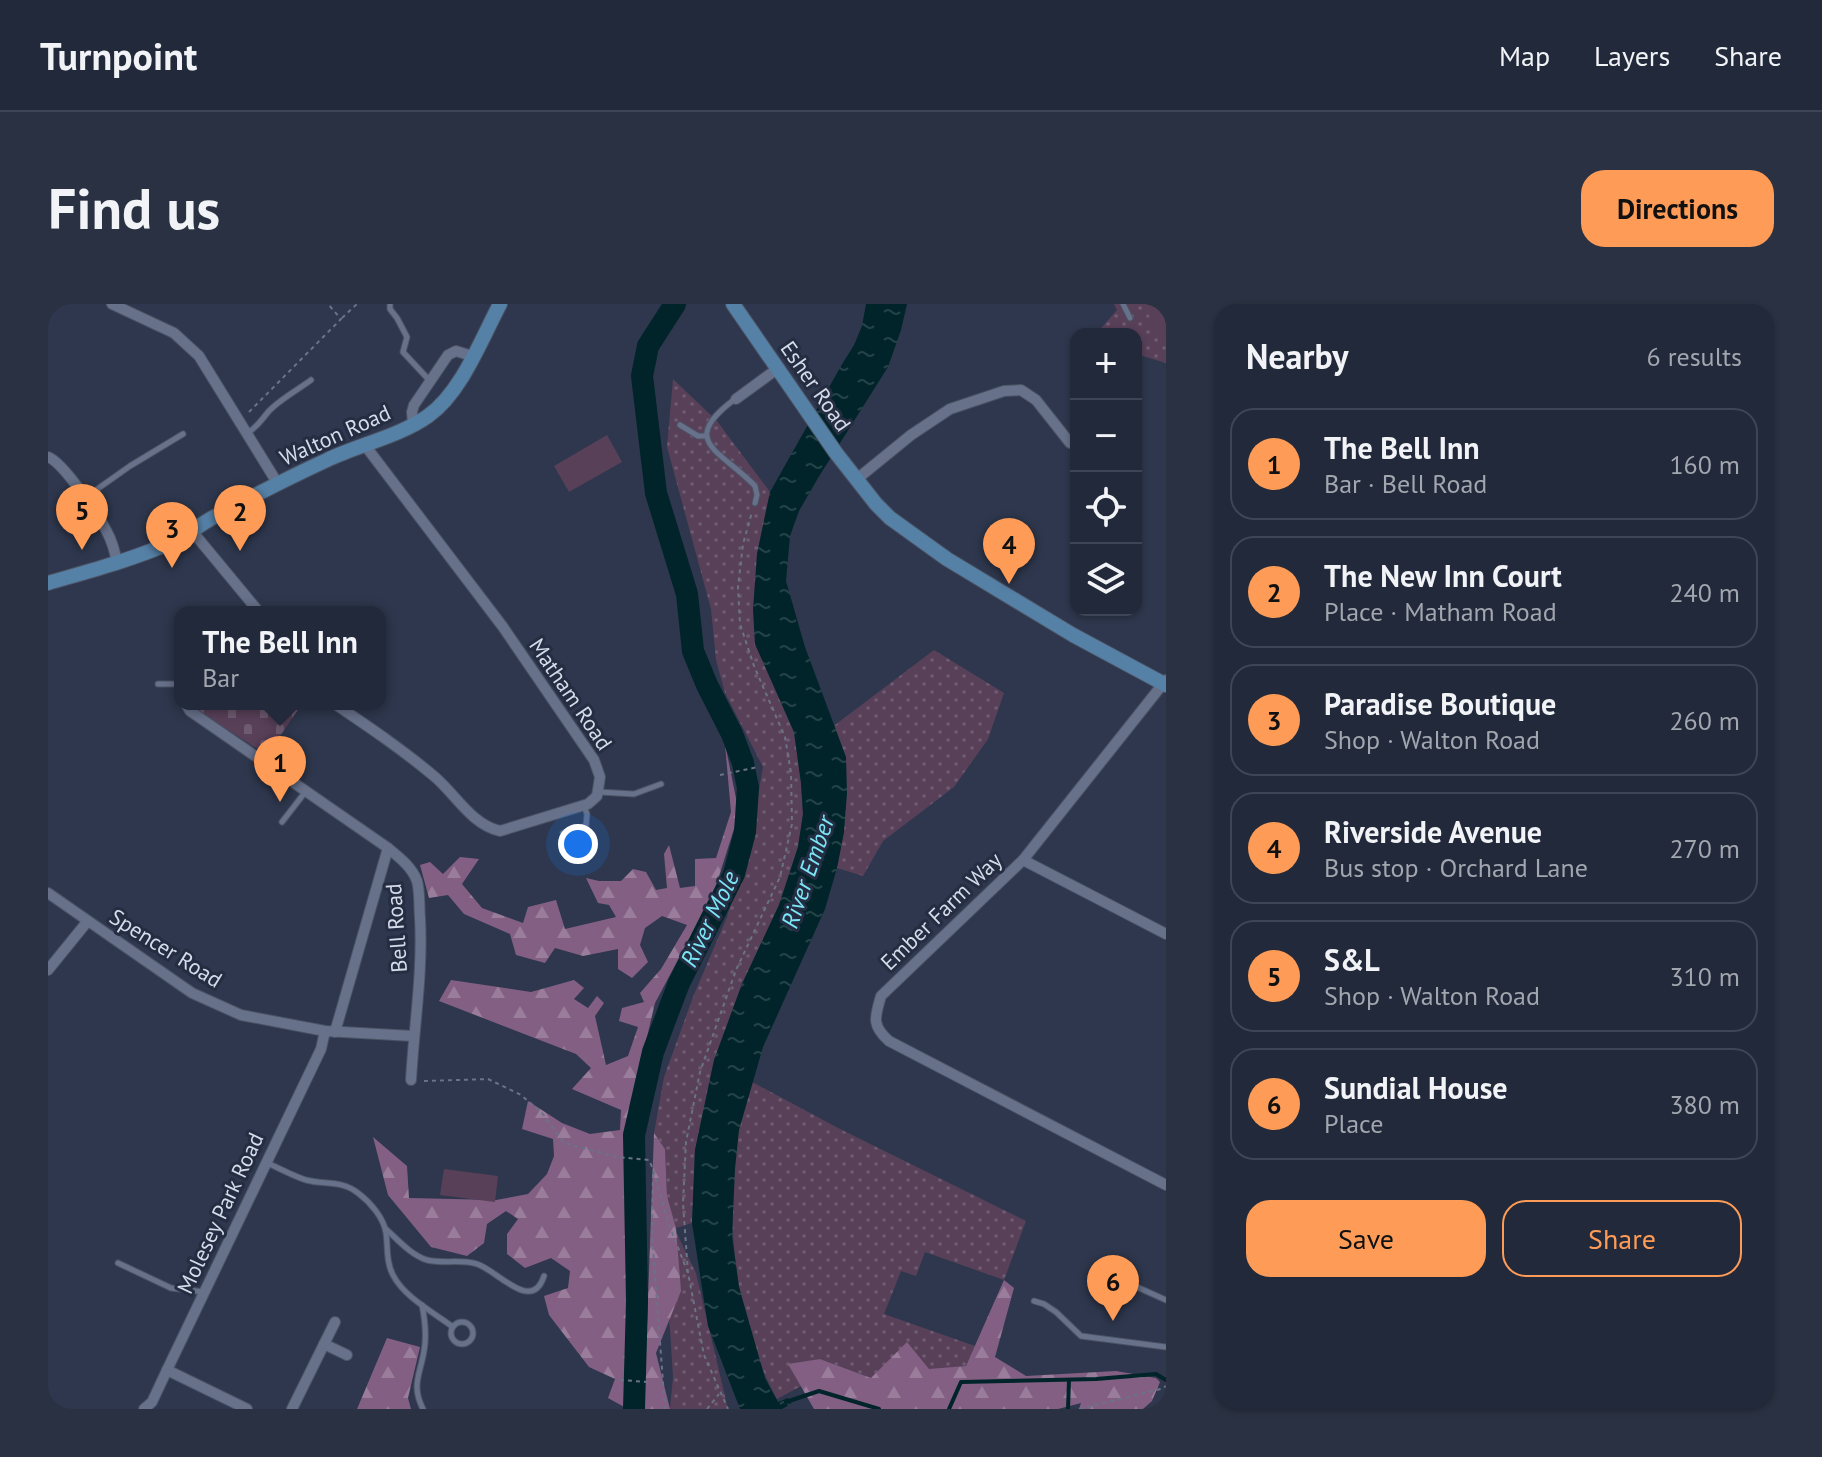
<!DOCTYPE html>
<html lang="en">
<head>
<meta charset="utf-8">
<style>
  :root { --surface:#22293a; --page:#2a3142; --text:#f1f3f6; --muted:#a2a6af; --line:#3f4554; --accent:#fe9c57 }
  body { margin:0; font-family:"PT Sans",sans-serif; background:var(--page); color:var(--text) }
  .controls { position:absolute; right:24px; top:24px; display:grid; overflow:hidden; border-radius:16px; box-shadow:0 2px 6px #0004 }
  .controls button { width:72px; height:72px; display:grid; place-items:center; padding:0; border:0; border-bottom:2px solid var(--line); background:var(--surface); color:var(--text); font:40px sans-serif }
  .you { position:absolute; left:530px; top:540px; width:28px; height:28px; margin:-20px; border:6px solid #fff; border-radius:50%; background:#1a73e8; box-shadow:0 0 0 12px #1a73e833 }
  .badge { display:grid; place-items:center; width:52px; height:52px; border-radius:50%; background:var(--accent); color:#111; font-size:26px; font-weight:700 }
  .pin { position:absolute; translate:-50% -66px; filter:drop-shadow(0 2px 4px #0008) }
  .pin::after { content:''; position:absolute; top:42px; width:28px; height:24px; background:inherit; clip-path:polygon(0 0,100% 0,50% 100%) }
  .popup { position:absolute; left:126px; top:302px; width:212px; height:104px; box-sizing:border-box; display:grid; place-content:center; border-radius:16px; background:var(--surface); filter:drop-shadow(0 2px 6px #0005); font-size:26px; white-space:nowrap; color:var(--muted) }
  .popup b { font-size:30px; color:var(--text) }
  .popup::after { content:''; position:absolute; left:50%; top:100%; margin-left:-16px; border:16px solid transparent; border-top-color:var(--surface) }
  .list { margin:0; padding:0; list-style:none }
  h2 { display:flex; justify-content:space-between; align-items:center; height:104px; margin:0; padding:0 32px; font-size:34px }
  h2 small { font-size:26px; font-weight:400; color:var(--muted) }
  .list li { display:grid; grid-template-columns:52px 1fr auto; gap:24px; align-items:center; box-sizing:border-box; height:112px; margin:0 16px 16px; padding:0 16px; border:2px solid var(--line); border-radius:24px }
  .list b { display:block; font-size:30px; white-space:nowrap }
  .list p { margin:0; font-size:26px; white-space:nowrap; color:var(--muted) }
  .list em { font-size:26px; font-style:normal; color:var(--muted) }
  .actions { display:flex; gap:16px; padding:24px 32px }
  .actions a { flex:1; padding:18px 0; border:2px solid var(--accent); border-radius:24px; text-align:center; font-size:28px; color:var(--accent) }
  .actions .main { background:var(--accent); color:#111 }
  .icon { flex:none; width:44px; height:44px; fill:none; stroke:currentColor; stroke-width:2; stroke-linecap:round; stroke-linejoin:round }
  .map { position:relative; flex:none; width:1118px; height:1105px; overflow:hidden; border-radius:24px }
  header { display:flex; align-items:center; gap:48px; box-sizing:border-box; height:112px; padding:0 40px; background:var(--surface); border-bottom:2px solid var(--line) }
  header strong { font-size:38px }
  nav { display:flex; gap:44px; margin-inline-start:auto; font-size:28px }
  .intro { display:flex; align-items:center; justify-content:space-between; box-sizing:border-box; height:192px; padding:0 48px }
  h1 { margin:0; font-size:56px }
  .button { padding:20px 36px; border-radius:24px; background:var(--accent); color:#111; font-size:28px; font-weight:700 }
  main { display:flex; gap:48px; padding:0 48px }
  aside { flex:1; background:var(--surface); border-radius:24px; box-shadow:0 2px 6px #0004 }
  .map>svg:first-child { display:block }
  .grass { fill:url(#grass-dots) }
  .forest { fill:url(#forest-firs) }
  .cemetery { fill:url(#cemetery-stones) }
  .pitch { fill:#584059 }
  .water { fill:url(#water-ripples) }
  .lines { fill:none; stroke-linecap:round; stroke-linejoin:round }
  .stream { stroke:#002429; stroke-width:4 }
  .river { stroke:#002429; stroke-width:22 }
  .lane-casing { stroke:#4b5365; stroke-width:7 }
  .street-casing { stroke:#4b5365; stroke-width:12 }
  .secondary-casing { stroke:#4b5365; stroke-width:16 }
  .path { stroke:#6b7386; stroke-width:2; stroke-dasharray:4 4; stroke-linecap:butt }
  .lane { stroke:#67718a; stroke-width:5 }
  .street { stroke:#67718a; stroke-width:10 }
  .secondary { stroke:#5681a6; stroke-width:14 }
  .labels { text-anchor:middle; stroke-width:6; stroke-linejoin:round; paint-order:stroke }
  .street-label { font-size:22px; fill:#d5dbe9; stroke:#242d42 }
  .water-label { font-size:24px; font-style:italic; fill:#7be6f6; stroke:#242d42 }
</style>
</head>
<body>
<header>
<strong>Turnpoint</strong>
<nav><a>Map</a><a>Layers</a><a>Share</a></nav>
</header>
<div class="intro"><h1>Find us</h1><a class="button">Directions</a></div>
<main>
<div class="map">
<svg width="1118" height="1105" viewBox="0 0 1118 1105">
  <defs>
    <pattern id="grass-dots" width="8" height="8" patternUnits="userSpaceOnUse" patternTransform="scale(2)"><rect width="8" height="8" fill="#584059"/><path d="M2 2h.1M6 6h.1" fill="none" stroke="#6f5b71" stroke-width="1.8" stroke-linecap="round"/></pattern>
    <pattern id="forest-firs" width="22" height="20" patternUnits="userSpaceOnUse" patternTransform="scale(2)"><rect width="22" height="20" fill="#835f84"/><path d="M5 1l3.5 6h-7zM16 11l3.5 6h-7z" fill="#997d9b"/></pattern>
    <pattern id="cemetery-stones" width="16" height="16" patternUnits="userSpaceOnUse" patternTransform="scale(2)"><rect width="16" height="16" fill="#584059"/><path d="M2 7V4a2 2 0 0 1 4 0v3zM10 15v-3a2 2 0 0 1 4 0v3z" fill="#6f5b71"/></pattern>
    <pattern id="water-ripples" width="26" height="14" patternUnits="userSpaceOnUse" patternTransform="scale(2)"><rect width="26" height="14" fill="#002429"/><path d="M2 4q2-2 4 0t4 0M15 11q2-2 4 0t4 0" fill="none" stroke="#244348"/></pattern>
  </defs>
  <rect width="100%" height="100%" fill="#2e374d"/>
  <g class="grass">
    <polygon points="1066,0 1118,0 1118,59 1088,50 1088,30 1048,30 1069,6"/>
    <polygon points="625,75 669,117 722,188 709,250 707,340 746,428 753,479 755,510 750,543 731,601 694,680 666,757 647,846 644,919 628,924 619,892 617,845 606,829 616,773 645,693 679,613 703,532 715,463 677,389 668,356 663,305 619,143"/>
    <polygon points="886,346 956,389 940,435 906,483 835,537 815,572 789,564 796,527 787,421"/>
    <path d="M704,778L792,825L978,917L956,976L877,948L868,972L853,967L836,1010L927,1042L918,1062L823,1074L772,1055L741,1061L753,1082L729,1095C687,1019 675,910 691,825C694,809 700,793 704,778Z"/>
    <polygon points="614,899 648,969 680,1105 622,1105 625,1073"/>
  </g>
  <g class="forest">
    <polygon points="677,440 691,509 666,588 607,699 579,818 580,1105 560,1094 567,1075 541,1063 501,1011 496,992 520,984 522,967 503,954 477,964 459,950 459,930 470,915 458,907 439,920 436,939 419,952 383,943 340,891 325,833 359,862 361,894 448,896 480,890 499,870 506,852 505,835 474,825 480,797 514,819 542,830 572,826 573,806 524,785 543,764 528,750 391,697 403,676 483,688 526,676 536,684 526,695 540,704 549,692 556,699 547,712 558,761 580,752 590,723 571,717 574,704 596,698 592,689 613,665 639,621 614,612 597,624 592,641 600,658 584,674 570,665 570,645 535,652 507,644 497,659 468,651 462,630 416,610 400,591 381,594 372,561 382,558 395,570 412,553 431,555 414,580 434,604 475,619 480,603 508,596 517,625 568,613 561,601 550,599 538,574 551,577 573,577 585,565 598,568 608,586 619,584 616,550 621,541 632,584 647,582 647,555 668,554 683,508"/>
    <polygon points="606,829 617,845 619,892 628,924 633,987 608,1049 622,1105 596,1105"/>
    <polygon points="956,976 966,984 947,1053 978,1072 1068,1067 1108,1074 1112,1078 1104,1097 1095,1105 1031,1105 1033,1099 1010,1105 766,1105 740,1060 772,1055 823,1074 859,1038 881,1065 918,1062"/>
    <polygon points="339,1034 372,1043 360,1094 363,1105 309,1105"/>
  </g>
  <polygon class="cemetery" points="146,400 254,400 219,451 146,404"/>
  <g class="pitch">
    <polygon points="1095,0 1118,0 1118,33 1106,21"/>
    <polygon points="559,131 574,158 521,188 506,162"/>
    <polygon points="396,865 450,872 447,898 392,891"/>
  </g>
  <polygon class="water" points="818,0 859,0 853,26 840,63 770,174 751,207 742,232 738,277 757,343 798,453 799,489 796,528 789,564 777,605 715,743 691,826 687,865 684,932 691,983 717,1074 730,1098 740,1094 743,1100 734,1105 692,1105 660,1022 644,919 647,846 666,756 694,680 731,601 750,543 755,510 753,479 746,428 707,340 705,306 709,250 722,188 793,62 806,41 814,22"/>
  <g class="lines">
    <g class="stream">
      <polyline points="738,1098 771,1087 831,1105"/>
      <polyline points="901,1105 913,1078 1048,1075 1108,1070 1118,1076"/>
      <polyline points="1020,1105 1021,1076"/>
    </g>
    <polyline class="river" points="586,1105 589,997 586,831 605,748 631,679 686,570 697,528 700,484 695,459 684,430 659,381 645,347 639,290 608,189 594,72 600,42 627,0"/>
    <defs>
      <g id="lane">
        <polyline points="342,0 342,5 349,14 359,33 355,48 382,77"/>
        <polyline points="1075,0 1082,14"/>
        <path d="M687,95C629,138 673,146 707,182L709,191L707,199"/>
        <polyline points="632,121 650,132 657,132"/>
        <path d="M199,129C210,123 213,116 221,107C231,96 251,85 263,76"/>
        <polyline points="38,193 82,162 135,130"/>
        <polyline points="110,380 132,380"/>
        <polyline points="551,488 586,490 613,480"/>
        <polyline points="234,518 258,487"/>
        <polyline points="515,529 538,522 539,510 536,502"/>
        <path d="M219,859C231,864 245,872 258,876C277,881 294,876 310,889C322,898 336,914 338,929C340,943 338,958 345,971C356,993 385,1008 405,1023"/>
        <path d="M338,925C350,936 363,951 379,956C395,960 413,955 429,960C449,966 484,1010 496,972"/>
        <polyline points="70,959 123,984 156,988"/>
        <polyline points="1080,979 1118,996"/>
        <polyline points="986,997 996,1000 1008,1008 1033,1032 1118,1043"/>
        <path d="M374,1001C377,1016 379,1031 376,1047C372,1071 363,1081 375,1105"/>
        <circle cx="414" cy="1029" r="11"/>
      </g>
      <g id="street">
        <polyline points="64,0 126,29 151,52 230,180"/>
        <polyline points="688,95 729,65"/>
        <polyline points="365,121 364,108 366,101 400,51 408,47 424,52"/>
        <path d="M0,153C15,158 51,212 59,228C64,237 67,248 69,259"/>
        <polyline points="809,175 863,131 902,105 956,87 973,86 988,96 1022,139"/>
        <polyline points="144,227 211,308"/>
        <path d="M1118,376L975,556L833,692C827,713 823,721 841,737L1118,881"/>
        <path d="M138,400L142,407L158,418L340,544C351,553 364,563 369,577C372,588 371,602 372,614C375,669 366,722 363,776"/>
        <path d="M287,400C321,423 355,446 387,473C408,491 424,521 452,527L540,500L549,492L552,473L546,456L455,323L316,140"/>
        <polyline points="975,556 1118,630"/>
        <polyline points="0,589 144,689 193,711 277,727 365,732"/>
        <polyline points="0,666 39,618"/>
        <polyline points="287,728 340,544"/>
        <polyline points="276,1040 299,1051"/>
        <polyline points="119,1066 199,1105"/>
        <polyline points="96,1105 104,1098 119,1066 273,745 277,727"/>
        <polyline points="244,1105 287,1018"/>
      </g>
      <g id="secondary">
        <polyline points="685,0 788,149 828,200 842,214 899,255 1025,331 1118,381"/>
        <path d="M0,279C41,267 83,256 122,239C137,233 150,222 164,214C201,194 240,174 279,156C310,141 352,132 380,112C413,89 433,36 452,0"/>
      </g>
    </defs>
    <use href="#lane" class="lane-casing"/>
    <use href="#street" class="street-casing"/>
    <use href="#secondary" class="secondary-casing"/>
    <g class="path">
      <polyline points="294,14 309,0"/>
      <polyline points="201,108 293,15 280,0"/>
      <polyline points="672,471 710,463"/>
      <polyline points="376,777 440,775 473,791 494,809 516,839 569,853 601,856 605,865 620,918 640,969 656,1051 680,1105"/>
      <polyline points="605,870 604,931 617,1105"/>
      <polyline points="640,969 635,899 638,838 652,768 688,666 732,573 744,520 743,469 737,433 706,362 692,320 690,283 695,240 704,208"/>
      <polyline points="572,1076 600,1078"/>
      <polyline points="659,1105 671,1090"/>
      <polyline points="1031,1105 1113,1085 1118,1082"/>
    </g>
    <use href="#lane" class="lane"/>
    <use href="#street" class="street"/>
    <use href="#secondary" class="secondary"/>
  </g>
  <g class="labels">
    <g class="street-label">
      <text transform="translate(768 82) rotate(55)" y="8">Esher Road</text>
      <text transform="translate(287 131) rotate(-24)" y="8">Walton Road</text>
      <text transform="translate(523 390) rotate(56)" y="8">Matham Road</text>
      <text transform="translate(893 607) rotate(-44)" y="8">Ember Farm Way</text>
      <text transform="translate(348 624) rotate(-94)" y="8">Bell Road</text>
      <text transform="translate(118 644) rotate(32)" y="8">Spencer Road</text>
      <text transform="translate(172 909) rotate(-65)" y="8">Molesey Park Road</text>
    </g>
    <g class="water-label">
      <text transform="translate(760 568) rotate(-71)" y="8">River Ember</text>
      <text transform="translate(662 615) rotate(-64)" y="8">River Mole</text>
    </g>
  </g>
</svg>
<div class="controls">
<button>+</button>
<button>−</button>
<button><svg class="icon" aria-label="locate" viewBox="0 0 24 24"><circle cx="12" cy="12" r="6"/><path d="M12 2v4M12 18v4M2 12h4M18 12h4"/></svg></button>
<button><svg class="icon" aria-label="layers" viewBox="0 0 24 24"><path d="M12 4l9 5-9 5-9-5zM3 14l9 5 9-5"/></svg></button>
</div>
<div class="you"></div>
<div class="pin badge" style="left:232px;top:498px">1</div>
<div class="popup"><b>The Bell Inn</b>Bar</div>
<div class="pin badge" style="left:192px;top:247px">2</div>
<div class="pin badge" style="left:124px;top:264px">3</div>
<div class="pin badge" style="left:961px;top:280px">4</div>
<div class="pin badge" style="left:34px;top:246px">5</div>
<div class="pin badge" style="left:1065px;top:1017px">6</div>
</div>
<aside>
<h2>Nearby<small>6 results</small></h2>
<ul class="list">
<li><span class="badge">1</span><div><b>The Bell Inn</b><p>Bar · Bell Road</p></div><em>160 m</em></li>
<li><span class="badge">2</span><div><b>The New Inn Court</b><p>Place · Matham Road</p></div><em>240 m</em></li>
<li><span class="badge">3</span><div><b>Paradise Boutique</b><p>Shop · Walton Road</p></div><em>260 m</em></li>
<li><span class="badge">4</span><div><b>Riverside Avenue</b><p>Bus stop · Orchard Lane</p></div><em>270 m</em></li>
<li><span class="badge">5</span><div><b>S&amp;L</b><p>Shop · Walton Road</p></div><em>310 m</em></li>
<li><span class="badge">6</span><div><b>Sundial House</b><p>Place</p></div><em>380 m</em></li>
</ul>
<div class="actions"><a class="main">Save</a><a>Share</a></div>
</aside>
</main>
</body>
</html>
